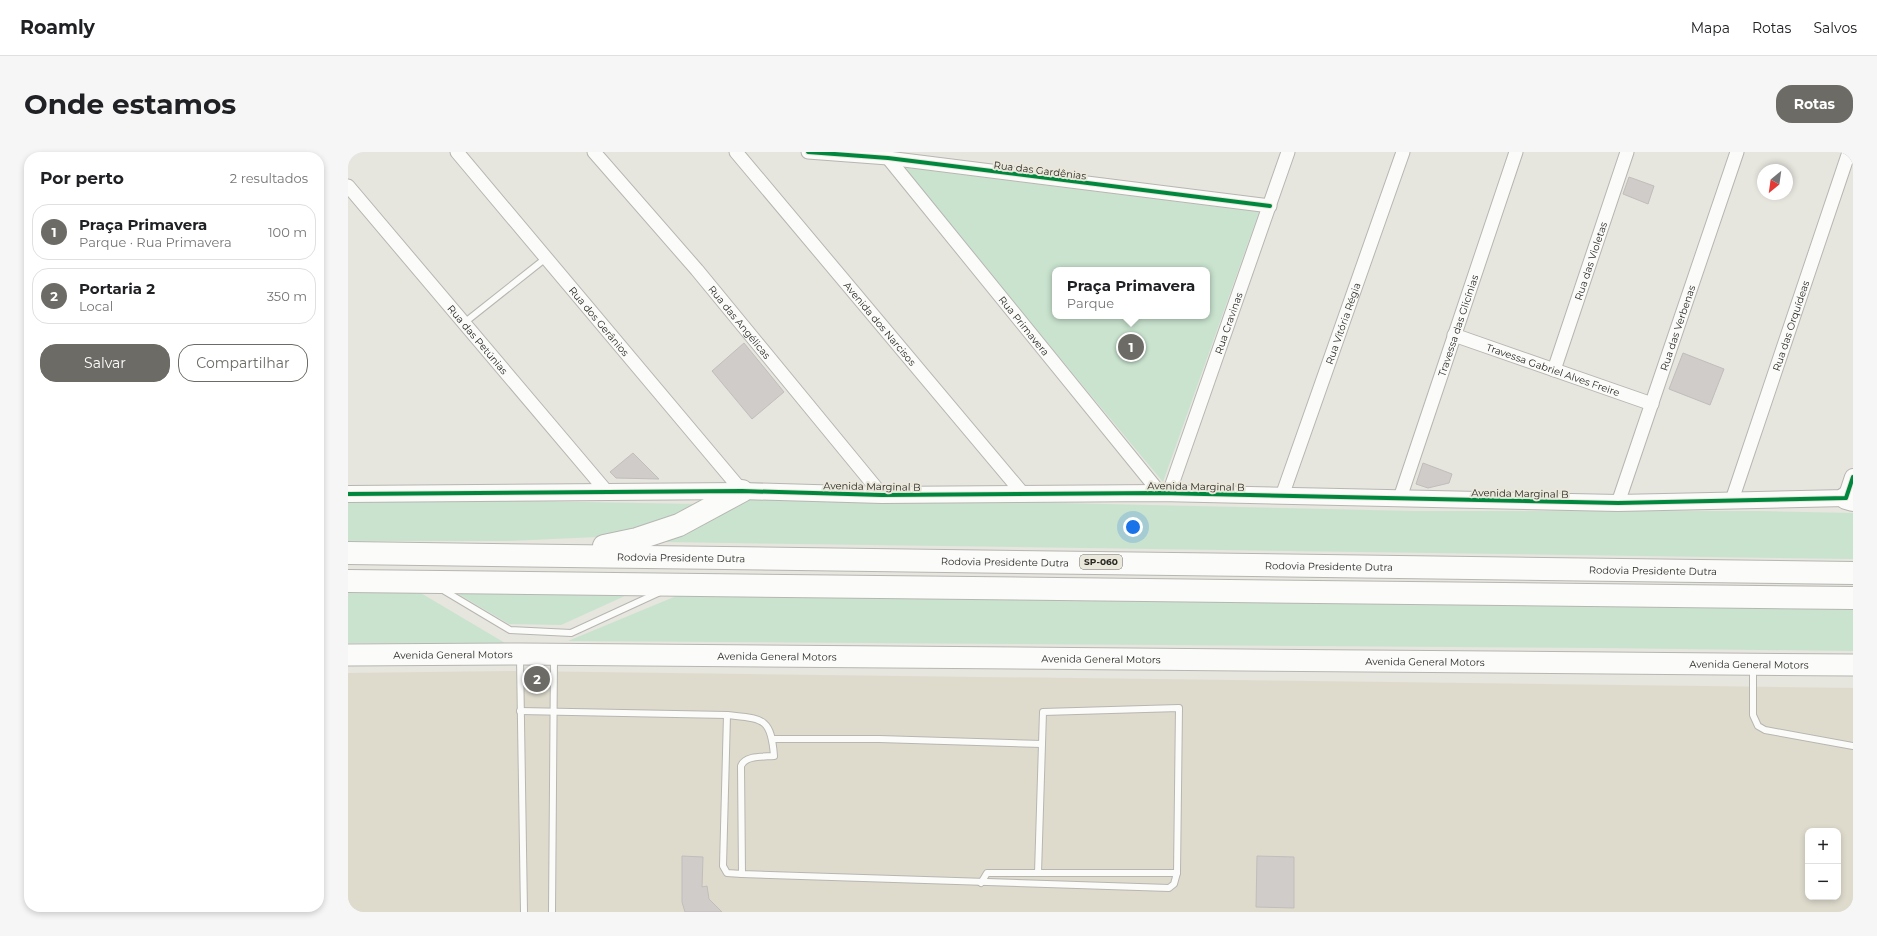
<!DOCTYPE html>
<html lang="pt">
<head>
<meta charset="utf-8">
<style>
  :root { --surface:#fff; --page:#f6f6f6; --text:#202124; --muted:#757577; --line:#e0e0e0; --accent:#6c6b65 }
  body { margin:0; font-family:Montserrat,sans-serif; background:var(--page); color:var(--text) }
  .controls { position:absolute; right:12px; bottom:12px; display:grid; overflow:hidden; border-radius:8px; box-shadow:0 2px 6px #0003 }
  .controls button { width:36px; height:36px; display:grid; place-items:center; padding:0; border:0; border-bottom:1px solid var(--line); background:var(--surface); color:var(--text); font:20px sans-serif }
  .compass { position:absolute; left:1409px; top:12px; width:36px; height:36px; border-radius:50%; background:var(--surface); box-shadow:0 2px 6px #0003; rotate:209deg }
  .you { position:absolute; left:785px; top:375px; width:14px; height:14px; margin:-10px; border:3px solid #fff; border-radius:50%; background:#1a73e8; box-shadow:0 0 0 6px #1a73e833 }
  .badge { display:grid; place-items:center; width:26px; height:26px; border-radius:50%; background:var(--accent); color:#fff; font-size:13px; font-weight:700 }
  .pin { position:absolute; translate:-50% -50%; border:2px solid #fff; box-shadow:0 1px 4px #0006 }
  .popup { position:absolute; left:704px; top:115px; width:158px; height:52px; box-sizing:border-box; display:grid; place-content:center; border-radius:8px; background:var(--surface); filter:drop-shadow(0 1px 3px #0005); font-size:13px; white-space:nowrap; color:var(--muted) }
  .popup b { font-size:15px; color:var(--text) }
  .popup::after { content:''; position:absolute; left:50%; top:100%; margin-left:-8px; border:8px solid transparent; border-top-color:var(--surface) }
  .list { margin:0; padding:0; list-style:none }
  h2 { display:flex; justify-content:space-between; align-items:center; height:52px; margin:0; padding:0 16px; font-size:17px }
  h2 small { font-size:13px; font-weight:400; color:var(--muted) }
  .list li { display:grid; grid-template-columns:26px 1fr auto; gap:12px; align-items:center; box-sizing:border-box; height:56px; margin:0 8px 8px; padding:0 8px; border:1px solid var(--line); border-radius:16px }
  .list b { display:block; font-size:15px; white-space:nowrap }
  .list p { margin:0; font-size:13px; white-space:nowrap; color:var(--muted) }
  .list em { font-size:13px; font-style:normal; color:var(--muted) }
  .actions { display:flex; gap:8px; padding:12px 16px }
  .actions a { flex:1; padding:9px 0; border:1px solid var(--accent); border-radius:16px; text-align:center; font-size:14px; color:var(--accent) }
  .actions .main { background:var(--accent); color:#fff }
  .map { position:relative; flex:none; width:1505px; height:760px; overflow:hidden; border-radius:16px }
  header { display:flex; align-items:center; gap:24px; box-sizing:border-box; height:56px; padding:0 20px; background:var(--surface); border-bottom:1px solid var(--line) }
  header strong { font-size:19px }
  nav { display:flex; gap:22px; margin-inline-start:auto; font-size:14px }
  .intro { display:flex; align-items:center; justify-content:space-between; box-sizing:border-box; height:96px; padding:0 24px }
  h1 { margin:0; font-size:28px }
  .button { padding:10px 18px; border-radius:16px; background:var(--accent); color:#fff; font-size:14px; font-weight:700 }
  main { display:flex; gap:24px; padding:0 24px }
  aside { flex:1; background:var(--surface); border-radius:16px; box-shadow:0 2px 6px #0003 }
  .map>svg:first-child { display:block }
  .built { fill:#dedbcd; fill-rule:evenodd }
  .green { fill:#c9e3cf; fill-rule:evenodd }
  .building { fill:#cfccca; stroke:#c0bdbb }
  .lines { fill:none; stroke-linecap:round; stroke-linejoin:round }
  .service-casing { stroke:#b7b6b1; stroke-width:8 }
  .minor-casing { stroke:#b7b6b1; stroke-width:15 }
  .tertiary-casing { stroke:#b7b6b1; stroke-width:18 }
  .primary-casing { stroke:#b7b6b1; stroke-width:23 }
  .motorway-casing { stroke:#b7b6b1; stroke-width:24 }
  .service { stroke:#fbfbfa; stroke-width:6 }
  .minor { stroke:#fbfbfa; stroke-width:13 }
  .tertiary { stroke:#fbfbfa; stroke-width:16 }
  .primary { stroke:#fbfbfa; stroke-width:21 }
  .motorway { stroke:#fbfbfa; stroke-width:22 }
  .cycleway-casing { stroke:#eae7db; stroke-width:6 }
  .cycleway { stroke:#00873e; stroke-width:4 }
  .labels { text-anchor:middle; stroke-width:4; stroke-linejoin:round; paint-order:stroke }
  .shield { fill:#eae7db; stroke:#64625b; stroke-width:1 }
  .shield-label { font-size:9px; font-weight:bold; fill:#2a2924 }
  .street-label { font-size:10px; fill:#2a2924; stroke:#eae7db }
</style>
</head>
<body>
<header>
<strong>Roamly</strong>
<nav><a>Mapa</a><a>Rotas</a><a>Salvos</a></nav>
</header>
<div class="intro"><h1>Onde estamos</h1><a class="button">Rotas</a></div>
<main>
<aside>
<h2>Por perto<small>2 resultados</small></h2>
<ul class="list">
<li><span class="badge">1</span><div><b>Praça Primavera</b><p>Parque · Rua Primavera</p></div><em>100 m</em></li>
<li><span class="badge">2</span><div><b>Portaria 2</b><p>Local</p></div><em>350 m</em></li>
</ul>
<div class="actions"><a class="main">Salvar</a><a>Compartilhar</a></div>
</aside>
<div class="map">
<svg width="1505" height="760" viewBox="0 0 1505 760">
  <rect width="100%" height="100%" fill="#e6e5de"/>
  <path class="built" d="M168,519L1505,536V760H0V521ZM1460,679H1490V745H1460Z"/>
  <g class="green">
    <path d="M553,15L911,60L815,330ZM707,118H859V164H707Z"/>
    <polygon points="401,344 1066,359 1411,359 1505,361 1505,407 317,390 377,355"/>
    <polygon points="0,346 349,352 327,366 272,384 158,389 0,389"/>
    <polygon points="0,440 71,440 157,491 0,491"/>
    <polygon points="107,440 279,443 213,473 161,472"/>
    <polygon points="338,440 1505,455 1505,499 1253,496 220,489"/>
  </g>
  <g class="building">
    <polygon points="1281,25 1306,34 1300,52 1275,42"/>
    <polygon points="396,191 436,240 404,267 364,219"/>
    <polygon points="1335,201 1376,217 1362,253 1321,237"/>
    <polygon points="285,301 311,327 268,326 262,320"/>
    <polygon points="1075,311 1104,322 1101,331 1080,336 1068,332"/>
    <polygon points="334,704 355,705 354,735 359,734 361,747 374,760 337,760 334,750"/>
    <polygon points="909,704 946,705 946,756 908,755"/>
  </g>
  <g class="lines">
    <defs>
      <g id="service">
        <polyline points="116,171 198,106"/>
        <polyline points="95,438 162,478 223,481 312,440"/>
        <polyline points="172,506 176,760"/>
        <polyline points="1405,515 1405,563 1410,574 1417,578 1505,594"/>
        <path d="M172,559L379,563C415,567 423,565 426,604C416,605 397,603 393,614L394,722L821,736L826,732L829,721L831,556L695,560L690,721"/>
        <polyline points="379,563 375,714 379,721 394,722"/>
        <polyline points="425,587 531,587 694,592"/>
        <polyline points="633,731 639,721 829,721"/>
        <polyline points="204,760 206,506"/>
      </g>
      <g id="minor">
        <path id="s1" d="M109,0L394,339"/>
        <path id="s2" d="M246,0L349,118L534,343"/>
        <path id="s3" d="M388,0L676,343"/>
        <polyline points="460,0 540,6 922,54"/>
        <path id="s4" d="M540,6L812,341"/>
        <path id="s5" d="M0,34L259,340"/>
        <path id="s6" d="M1106,183L1304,252"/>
        <path id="s7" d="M1206,218L1279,0"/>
        <path id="s8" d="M821,341L940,0"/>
        <path id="s9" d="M934,344L1055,0"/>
        <path id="s10" d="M1052,346L1168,0"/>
        <path id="s11" d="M1384,348L1501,0"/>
        <path id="s12" d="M1270,351L1389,0"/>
      </g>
      <polyline id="tertiary" points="0,342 394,339 534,343 812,341 1270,351 1498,346 1505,325"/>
      <g id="primary">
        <path id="s13" d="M0,503L172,502L1505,513"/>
      </g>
      <g id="motorway">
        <polyline points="1498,346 1505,348"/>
        <polyline points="256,394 289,387 331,373 394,339"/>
        <path id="s14" d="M0,401L1505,421"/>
        <polyline points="0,429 1505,446"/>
      </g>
    </defs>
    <use href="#service" class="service-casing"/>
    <use href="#minor" class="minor-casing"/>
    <use href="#tertiary" class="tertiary-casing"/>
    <use href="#primary" class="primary-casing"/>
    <use href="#motorway" class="motorway-casing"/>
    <use href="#service" class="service"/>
    <use href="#minor" class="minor"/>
    <use href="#tertiary" class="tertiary"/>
    <use href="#primary" class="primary"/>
    <use href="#motorway" class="motorway"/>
    <defs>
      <g id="cycleway">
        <polyline points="460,0 540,6 922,54"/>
        <polyline points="0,342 394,339 534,343 812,341 1270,351 1498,346 1505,325"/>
      </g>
    </defs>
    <use href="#cycleway" class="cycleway-casing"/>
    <use href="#cycleway" class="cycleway"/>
  </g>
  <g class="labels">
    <rect class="shield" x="732" y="403" width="42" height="14" rx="3"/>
    <g class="shield-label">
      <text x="753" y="413">SP-060</text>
    </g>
    <g class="street-label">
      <text transform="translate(692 18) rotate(7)" y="4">Rua das Gardênias</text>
      <text dy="4" stroke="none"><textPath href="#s7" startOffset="115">Rua das Violetas</textPath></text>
      <text dy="4" stroke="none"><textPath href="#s1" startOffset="221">Rua dos Gerânios</textPath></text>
      <text dy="4" stroke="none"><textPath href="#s2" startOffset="224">Rua das Angélicas</textPath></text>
      <text dy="4" stroke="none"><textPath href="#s3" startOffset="224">Avenida dos Narcisos</textPath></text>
      <text dy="4" stroke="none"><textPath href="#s8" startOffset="180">Rua Cravinas</textPath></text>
      <text dy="4" stroke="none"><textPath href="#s9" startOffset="183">Rua Vitória Régia</textPath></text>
      <text dy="4" stroke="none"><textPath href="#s4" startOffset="216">Rua Primavera</textPath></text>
      <text dy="4" stroke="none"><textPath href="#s10" startOffset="182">Travessa das Glicínias</textPath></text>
      <text dy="4" stroke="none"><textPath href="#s11" startOffset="184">Rua das Orquídeas</textPath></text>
      <text dy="4" stroke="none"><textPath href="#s12" startOffset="185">Rua das Verbenas</textPath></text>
      <text dy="4" stroke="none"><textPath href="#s5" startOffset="201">Rua das Petúnias</textPath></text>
      <text dy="4" stroke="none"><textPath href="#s6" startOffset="105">Travessa Gabriel Alves Freire</textPath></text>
      <text transform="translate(524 334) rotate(1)" y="4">Avenida Marginal B</text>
      <text transform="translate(848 334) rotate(1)" y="4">Avenida Marginal B</text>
      <text transform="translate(1172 341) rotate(1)" y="4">Avenida Marginal B</text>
      <text dy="4" stroke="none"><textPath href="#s14" startOffset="333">Rodovia Presidente Dutra</textPath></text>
      <text dy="4" stroke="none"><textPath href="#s14" startOffset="657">Rodovia Presidente Dutra</textPath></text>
      <text dy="4" stroke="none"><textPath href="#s14" startOffset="981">Rodovia Presidente Dutra</textPath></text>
      <text dy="4" stroke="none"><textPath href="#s14" startOffset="1305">Rodovia Presidente Dutra</textPath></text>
      <text dy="4" stroke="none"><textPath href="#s13" startOffset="105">Avenida General Motors</textPath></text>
      <text dy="4" stroke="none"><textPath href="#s13" startOffset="429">Avenida General Motors</textPath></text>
      <text dy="4" stroke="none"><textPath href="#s13" startOffset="753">Avenida General Motors</textPath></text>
      <text dy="4" stroke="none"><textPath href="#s13" startOffset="1077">Avenida General Motors</textPath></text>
      <text dy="4" stroke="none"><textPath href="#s13" startOffset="1401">Avenida General Motors</textPath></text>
    </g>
  </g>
</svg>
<div class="controls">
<button>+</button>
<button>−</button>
</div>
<svg class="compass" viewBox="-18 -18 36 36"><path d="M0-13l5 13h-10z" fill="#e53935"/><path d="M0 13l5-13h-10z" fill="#757577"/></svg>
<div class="you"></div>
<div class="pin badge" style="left:783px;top:195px">1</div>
<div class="popup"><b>Praça Primavera</b>Parque</div>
<div class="pin badge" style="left:189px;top:527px">2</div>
</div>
</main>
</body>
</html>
